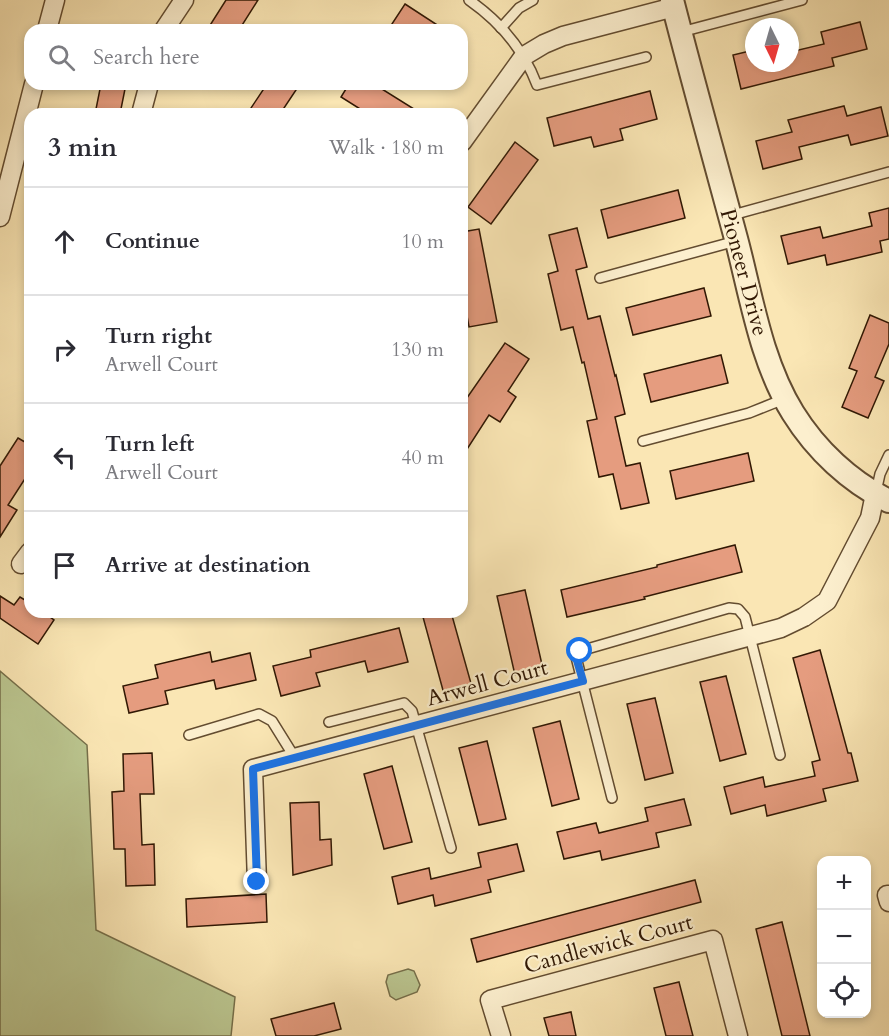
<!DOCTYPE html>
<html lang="en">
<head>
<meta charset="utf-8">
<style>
  :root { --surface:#fff; --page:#f7f7f7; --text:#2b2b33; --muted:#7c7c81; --line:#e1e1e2 }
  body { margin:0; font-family:Cardo,serif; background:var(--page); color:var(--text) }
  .controls { position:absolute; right:18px; bottom:18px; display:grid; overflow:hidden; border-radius:12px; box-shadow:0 3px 9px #0003 }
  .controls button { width:54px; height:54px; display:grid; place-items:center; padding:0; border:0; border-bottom:2px solid var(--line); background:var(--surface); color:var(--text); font:30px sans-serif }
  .compass { position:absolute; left:745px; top:18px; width:54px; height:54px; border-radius:50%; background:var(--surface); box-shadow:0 3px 9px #0003; rotate:175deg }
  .stop { position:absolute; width:18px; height:18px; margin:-14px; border:4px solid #1a73e8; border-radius:50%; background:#fff }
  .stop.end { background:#1a73e8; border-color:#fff; box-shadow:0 2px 6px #0008 }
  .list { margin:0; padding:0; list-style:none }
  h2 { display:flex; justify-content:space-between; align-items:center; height:78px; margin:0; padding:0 24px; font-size:26px }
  h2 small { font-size:20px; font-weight:400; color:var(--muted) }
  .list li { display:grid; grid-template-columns:39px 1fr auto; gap:18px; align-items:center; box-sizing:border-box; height:108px; padding:0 24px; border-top:2px solid var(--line) }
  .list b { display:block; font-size:22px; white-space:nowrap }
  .list p { margin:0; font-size:20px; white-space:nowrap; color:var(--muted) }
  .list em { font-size:20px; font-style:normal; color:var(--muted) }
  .icon { flex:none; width:33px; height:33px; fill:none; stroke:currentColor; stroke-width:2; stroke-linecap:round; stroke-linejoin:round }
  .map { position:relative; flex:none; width:889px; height:1036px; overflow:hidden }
  .search { position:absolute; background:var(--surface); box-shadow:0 3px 9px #0003; left:24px; top:24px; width:444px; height:66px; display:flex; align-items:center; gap:15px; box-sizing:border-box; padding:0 21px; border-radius:18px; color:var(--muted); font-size:22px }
  .panel { position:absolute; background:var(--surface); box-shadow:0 3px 9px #0003; left:24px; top:108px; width:444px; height:510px; border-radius:18px }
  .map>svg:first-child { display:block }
  .green { fill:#bbc690; stroke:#766f4a; stroke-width:1.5 }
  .building { fill:#e59c7f; stroke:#311804; stroke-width:1.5 }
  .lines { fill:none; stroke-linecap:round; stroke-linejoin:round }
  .service-casing { stroke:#634c30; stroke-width:12 }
  .minor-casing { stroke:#634c30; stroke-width:21 }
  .tertiary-casing { stroke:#634c30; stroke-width:26 }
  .service { stroke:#fcefce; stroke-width:9 }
  .minor { stroke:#fcefce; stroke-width:18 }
  .tertiary { stroke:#fcefce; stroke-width:22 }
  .route { stroke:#1a73e8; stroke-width:8 }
  .labels { text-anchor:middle; stroke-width:4.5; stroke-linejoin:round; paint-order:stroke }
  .street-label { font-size:22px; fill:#311804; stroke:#fcefce }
</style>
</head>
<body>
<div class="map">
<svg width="889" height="1036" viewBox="0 0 889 1036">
  <rect width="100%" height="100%" fill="#fae6b4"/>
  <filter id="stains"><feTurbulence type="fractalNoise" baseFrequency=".00333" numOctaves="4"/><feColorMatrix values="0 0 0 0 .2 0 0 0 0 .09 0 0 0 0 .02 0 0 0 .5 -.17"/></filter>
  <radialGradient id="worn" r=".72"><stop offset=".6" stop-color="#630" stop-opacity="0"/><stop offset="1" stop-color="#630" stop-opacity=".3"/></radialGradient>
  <g class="green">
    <polygon points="0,671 87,745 96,930 235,997 231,1036 0,1036"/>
    <polygon points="408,969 414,971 420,985 417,992 396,1000 390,996 386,982 388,975"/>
  </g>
  <g class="building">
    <polygon points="226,0 258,0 239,30 207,30"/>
    <polygon points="405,4 445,30 388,30"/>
    <polygon points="860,22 867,49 832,58 834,66 741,89 733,55 754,50 754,63 790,63 790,52 824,44 821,32"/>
    <polygon points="101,84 126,84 120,114 95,114"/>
    <polygon points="267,84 300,84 280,114 247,114"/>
    <polygon points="349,84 374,84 422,114 368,114 341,97"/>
    <polygon points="650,91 657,119 620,129 623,140 594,147 591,137 554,146 547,118"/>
    <polygon points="844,106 847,116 881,107 888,136 851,145 848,135 799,147 802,159 763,169 756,141 792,132 788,120"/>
    <polygon points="515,142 538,160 491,224 468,207"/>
    <polygon points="678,190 685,218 608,238 601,210"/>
    <polygon points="889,208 889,239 880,241 882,252 827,265 825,255 788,264 781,236 820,227 823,238 872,226 869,213"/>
    <polygon points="577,228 587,267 576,270 588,319 600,316 615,376 616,375 625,414 615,417 626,466 640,463 649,503 621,509 613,474 599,477 587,421 597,419 584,362 582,363 573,327 561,330 548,274 558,271 549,235"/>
    <polygon points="479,229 497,322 469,327 462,288 462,232"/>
    <polygon points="704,288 711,316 633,335 626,308"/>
    <polygon points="870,315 889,323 889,344 875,377 884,381 868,418 842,407 857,371 849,368"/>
    <polygon points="505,343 529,359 508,391 516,397 500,422 489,415 462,457 462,405"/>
    <polygon points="721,355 728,383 651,402 644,374"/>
    <polygon points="18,438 30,445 30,471 8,505 17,510 0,537 0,466"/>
    <polygon points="748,453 754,481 676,499 670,471"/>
    <polygon points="735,545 742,572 644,597 645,599 567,617 561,590 657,567 657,565"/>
    <polygon points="525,590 543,669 515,675 497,596"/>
    <polygon points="0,596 14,605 20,597 30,603 30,612 43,612 54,620 38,644 0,618"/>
    <polygon points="441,612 451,612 472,687 444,694 423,617"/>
    <polygon points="399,628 408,662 368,672 365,661 316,673 320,686 281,696 273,666 311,657 310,650"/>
    <polygon points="820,650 848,753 851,753 858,781 823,789 826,801 767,816 765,805 731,814 724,787 763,777 765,787 815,776 812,762 820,760 793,658"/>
    <polygon points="210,652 212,662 250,653 256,680 216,689 214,680 165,691 168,704 129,713 123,686 158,678 155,665"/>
    <polygon points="726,676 746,754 720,761 700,682"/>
    <polygon points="655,698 673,773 645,780 627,704"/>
    <polygon points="560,721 579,799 552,806 533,728"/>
    <polygon points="487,741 506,819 479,825 459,748"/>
    <polygon points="152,753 154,794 140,794 142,845 154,844 155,885 126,886 125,849 114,849 112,792 124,791 123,754"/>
    <polygon points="392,766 412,842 384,849 364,774"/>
    <polygon points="684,799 691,825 656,833 659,847 602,860 600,851 564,859 557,832 596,823 599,833 648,821 645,808"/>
    <polygon points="319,802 320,840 331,839 332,865 293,875 290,803"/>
    <polygon points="517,844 524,871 488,880 491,892 435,906 433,895 398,904 392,877 429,868 431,879 481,867 478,853"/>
    <polygon points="695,880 701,902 477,962 471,939"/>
    <polygon points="266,894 267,922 187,927 186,899"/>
    <polygon points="782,922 810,1036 782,1036 756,929"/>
    <polygon points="679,982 693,1036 666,1036 654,988"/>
    <polygon points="334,1003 341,1029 314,1036 276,1036 271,1019"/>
    <polygon points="571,1012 576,1036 549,1036 544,1018"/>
  </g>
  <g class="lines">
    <defs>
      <g id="service">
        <path d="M469,0C499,21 524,50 537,85L646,57"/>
        <polyline points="501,28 519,8 533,0"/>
        <polyline points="681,32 802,0"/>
        <polyline points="729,216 889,172"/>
        <polyline points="600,278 736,241"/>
        <polyline points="643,441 749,413 784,399"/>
        <polyline points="876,492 880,474 889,455"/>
        <polyline points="329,722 404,703 412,711 451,848"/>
        <polyline points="189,735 259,714 272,721 295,758"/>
        <polyline points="612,798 576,657 580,651 729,608 738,609 745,617 780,755"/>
      </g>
      <g id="minor">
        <polyline points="47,30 55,0"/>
        <polyline points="164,30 184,0"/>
        <polyline points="141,114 149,84"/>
        <polyline points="462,142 524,56 544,44 563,36 674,7"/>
        <polyline points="0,217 34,84"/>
        <polyline points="21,564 30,552"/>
        <polyline points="257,882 253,769 781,628 804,617 827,601 870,518 875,494"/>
        <polyline points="889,895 887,895 889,902"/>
        <polyline points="501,1036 490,1000 713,940 738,1036"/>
      </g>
      <path id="tertiary" d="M672,0C693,82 716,164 738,246C752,301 762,363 793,413C816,450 850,482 889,501"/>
    </defs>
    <use href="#service" class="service-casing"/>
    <use href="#minor" class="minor-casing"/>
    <use href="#tertiary" class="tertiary-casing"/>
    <use href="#service" class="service"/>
    <use href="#minor" class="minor"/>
    <use href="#tertiary" class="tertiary"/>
  </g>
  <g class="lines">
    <polyline class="route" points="257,882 253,769 583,681 576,657 580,651"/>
  </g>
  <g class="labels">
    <g class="street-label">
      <text transform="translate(745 272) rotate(75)" y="8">Pioneer Drive</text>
      <text transform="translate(487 682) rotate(-15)" y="8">Arwell Court</text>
      <text transform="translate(608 943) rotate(-15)" y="8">Candlewick Court</text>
    </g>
  </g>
  <rect width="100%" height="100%" filter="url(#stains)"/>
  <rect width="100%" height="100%" fill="url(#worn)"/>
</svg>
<div class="controls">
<button>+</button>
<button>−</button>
<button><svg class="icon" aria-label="locate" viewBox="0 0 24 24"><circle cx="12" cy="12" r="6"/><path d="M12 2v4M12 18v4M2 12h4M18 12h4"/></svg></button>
</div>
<svg class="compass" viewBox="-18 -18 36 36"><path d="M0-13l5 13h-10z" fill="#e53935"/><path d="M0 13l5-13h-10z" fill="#7c7c81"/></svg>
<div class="stop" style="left:580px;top:651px"></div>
<div class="stop end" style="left:257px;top:882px"></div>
<div class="search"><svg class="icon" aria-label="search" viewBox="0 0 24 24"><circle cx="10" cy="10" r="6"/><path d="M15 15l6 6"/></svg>Search here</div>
<section class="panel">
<h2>3 min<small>Walk · 180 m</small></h2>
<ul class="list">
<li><svg class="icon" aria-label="ahead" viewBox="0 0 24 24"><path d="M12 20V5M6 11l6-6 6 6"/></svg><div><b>Continue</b></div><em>10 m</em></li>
<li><svg class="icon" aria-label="right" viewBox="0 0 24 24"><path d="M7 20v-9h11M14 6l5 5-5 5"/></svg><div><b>Turn right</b><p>Arwell Court</p></div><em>130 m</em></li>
<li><svg class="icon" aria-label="left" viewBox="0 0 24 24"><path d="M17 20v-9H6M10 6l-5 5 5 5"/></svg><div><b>Turn left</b><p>Arwell Court</p></div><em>40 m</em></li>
<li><svg class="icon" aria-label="arrive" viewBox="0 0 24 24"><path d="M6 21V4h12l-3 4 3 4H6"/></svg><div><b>Arrive at destination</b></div></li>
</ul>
</section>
</div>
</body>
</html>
